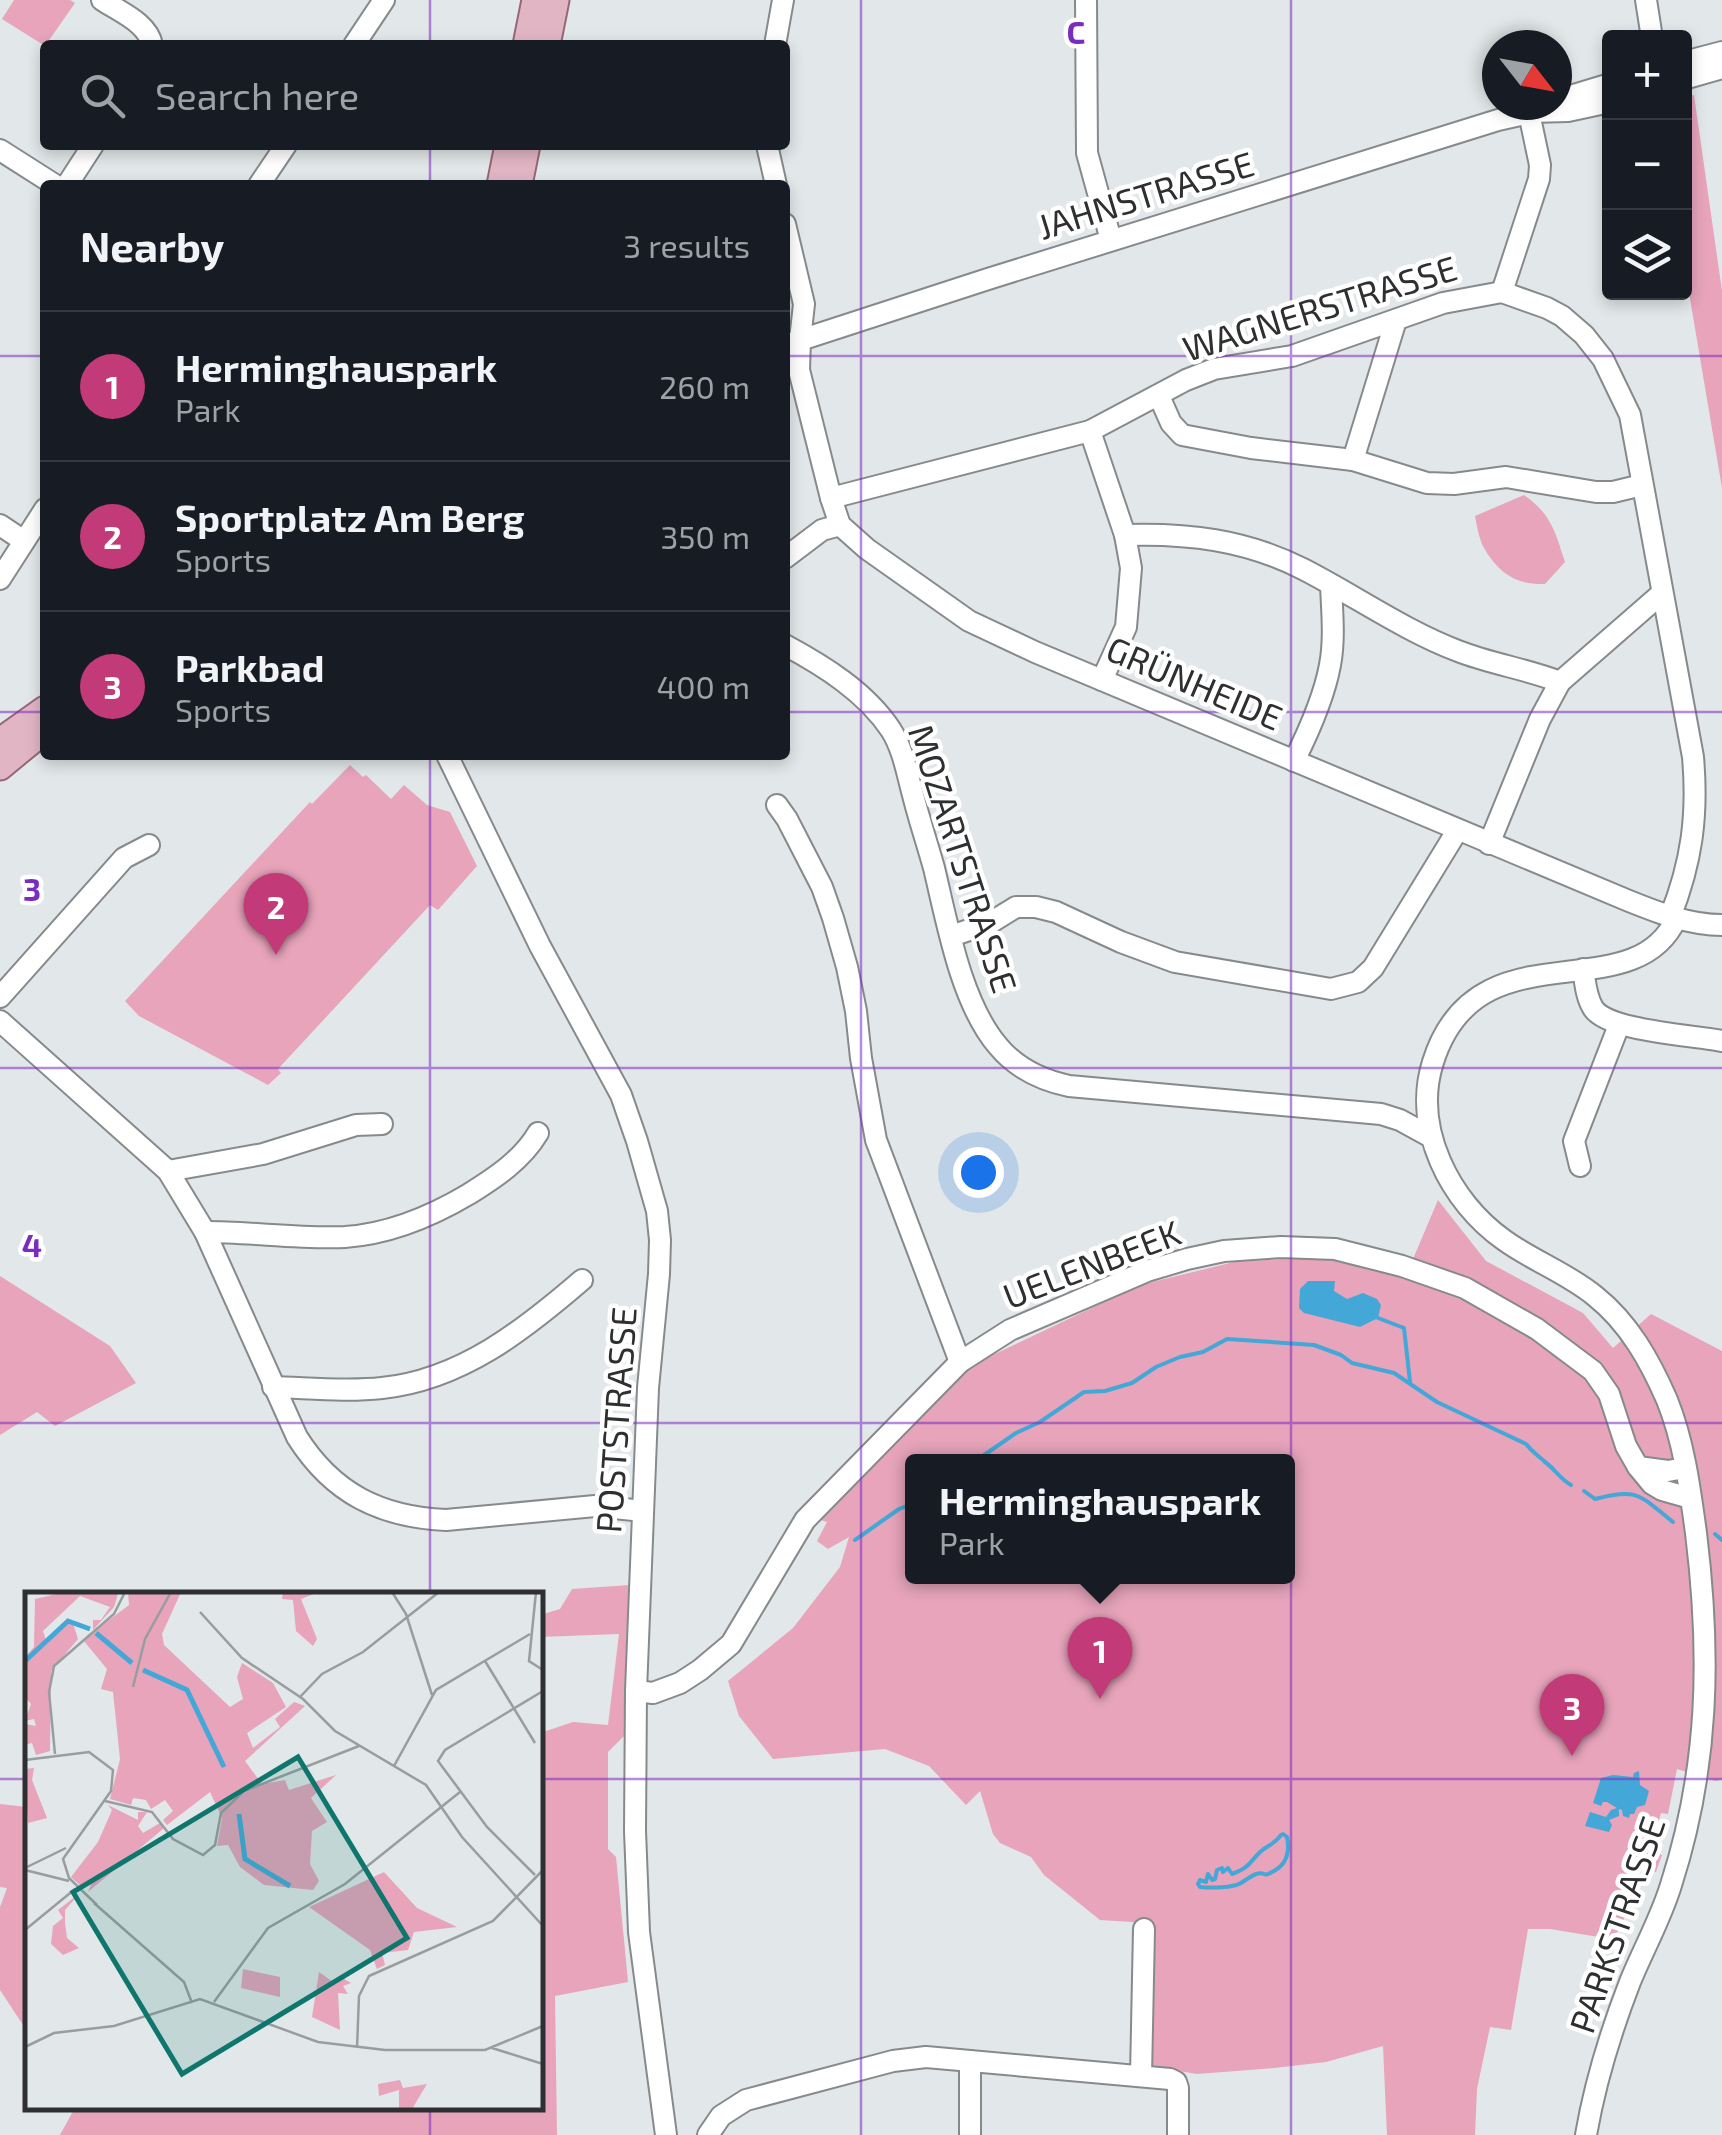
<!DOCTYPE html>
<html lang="en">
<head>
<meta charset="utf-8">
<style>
  :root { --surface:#171b24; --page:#242831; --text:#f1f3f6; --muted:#9ea1a6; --line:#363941; --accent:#c23a77 }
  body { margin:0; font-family:"Exo 2",sans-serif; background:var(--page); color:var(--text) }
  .controls { position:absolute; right:30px; top:30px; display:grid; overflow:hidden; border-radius:10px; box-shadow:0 5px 15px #0003 }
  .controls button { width:90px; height:90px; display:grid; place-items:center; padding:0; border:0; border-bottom:2px solid var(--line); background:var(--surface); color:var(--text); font:50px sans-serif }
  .compass { position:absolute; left:1482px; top:30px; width:90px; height:90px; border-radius:50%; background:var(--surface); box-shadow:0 5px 15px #0003; rotate:121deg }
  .you { position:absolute; left:978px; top:1172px; width:35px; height:35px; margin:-25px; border:8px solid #fff; border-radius:50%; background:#1a73e8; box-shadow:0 0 0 15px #1a73e833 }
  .badge { display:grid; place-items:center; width:65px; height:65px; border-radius:50%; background:var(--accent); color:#fff; font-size:32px; font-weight:700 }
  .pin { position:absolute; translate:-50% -82px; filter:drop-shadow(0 2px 5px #0008) }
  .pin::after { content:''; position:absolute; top:52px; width:35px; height:30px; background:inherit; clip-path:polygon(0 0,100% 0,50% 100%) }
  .popup { position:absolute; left:905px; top:1454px; width:390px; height:130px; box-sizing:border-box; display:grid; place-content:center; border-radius:10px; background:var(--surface); filter:drop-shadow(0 2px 8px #0005); font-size:32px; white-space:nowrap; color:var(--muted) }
  .popup b { font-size:38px; color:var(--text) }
  .popup::after { content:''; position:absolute; left:50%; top:100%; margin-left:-20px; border:20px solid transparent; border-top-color:var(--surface) }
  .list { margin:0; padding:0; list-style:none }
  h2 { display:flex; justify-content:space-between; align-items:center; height:130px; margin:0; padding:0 40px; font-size:42px }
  h2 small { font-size:32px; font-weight:400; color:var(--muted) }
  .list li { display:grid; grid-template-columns:65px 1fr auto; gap:30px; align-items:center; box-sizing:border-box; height:150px; padding:0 40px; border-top:2px solid var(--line) }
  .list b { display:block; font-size:38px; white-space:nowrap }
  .list p { margin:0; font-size:32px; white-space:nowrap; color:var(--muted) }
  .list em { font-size:32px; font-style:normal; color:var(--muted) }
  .icon { flex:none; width:55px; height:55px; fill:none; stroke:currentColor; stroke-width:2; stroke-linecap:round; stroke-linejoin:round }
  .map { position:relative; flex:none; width:1722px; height:2135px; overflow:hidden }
  .search { position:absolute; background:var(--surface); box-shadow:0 5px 15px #0003; left:40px; top:40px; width:750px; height:110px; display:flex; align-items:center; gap:25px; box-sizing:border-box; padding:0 35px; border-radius:10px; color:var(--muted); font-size:38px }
  .panel { position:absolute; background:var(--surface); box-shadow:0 5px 15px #0003; left:40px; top:180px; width:750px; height:580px; border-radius:10px }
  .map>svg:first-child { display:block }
  .green { fill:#e7a4bb; fill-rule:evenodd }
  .water { fill:#43a8d7 }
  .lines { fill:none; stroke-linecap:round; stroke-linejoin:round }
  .stream { stroke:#43a8d7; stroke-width:4 }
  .minor-casing { stroke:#868a8c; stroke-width:24 }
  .major-casing { stroke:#976678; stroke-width:29 }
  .minor { stroke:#fff; stroke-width:20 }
  .major { stroke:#e2b5c5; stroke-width:25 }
  .grid { fill:none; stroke:#7b2cbf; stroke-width:2.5; stroke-opacity:0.55 }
  .labels { text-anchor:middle; stroke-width:9; stroke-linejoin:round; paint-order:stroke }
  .street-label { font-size:35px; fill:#2e2f30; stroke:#fff }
  .inset-river { fill:none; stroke:#43a8d7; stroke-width:5 }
  .inset-road { fill:none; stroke:#9a9d9f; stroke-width:2.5 }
  .view { fill:#0f766e; fill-opacity:0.15; stroke:#0f766e; stroke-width:5 }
  .inset-edge { fill:none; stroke:#2e2f30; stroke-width:5 }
  .grid-label { font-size:32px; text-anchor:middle; font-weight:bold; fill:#7b2cbf; stroke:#fff; stroke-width:9; stroke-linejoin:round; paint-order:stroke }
</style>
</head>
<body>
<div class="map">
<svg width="1722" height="2135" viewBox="0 0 1722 2135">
  <rect width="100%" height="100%" fill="#e2e7e9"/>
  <g class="green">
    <polygon points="14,0 70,0 75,3 45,46 2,19"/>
    <polygon points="1694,95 1722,291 1722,488 1685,269 1685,98"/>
    <path d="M1524,495C1551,514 1555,531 1565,562L1545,584C1517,585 1499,574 1484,548C1479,539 1477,526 1475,516Z"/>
    <polygon points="350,765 363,777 366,775 391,799 404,785 427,805 450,812 477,866 438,910 430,905 278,1069 281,1073 268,1085 139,1016 125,1001 310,802 312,804"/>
    <path d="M1438,1200L1486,1261L1583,1313L1613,1348L1651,1314L1722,1351V1780L1715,1781L1677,1769L1668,1814L1661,1813L1650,1850L1662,1855L1656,1872C1637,1869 1631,1869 1625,1887L1632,1902L1610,1947L1605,1938L1550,1929H1528L1511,2030L1490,2027L1477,2089L1475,2135H1387L1383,2046L1326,2062L1274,2068L1197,2074L1148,2066V1923L1100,1920L1044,1875L1031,1857L1000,1843L993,1834L980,1791L966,1805L929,1766L885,1749L773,1759L739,1716L728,1681L793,1628L840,1567L849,1537L828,1549L817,1541L827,1522L818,1519L972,1365L1140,1285L1234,1262L1301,1258H1338L1405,1278ZM912,1462H1288V1576H912Z"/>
    <polygon points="0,1276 110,1346 136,1383 55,1426 37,1412 0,1435"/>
    <polygon points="630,1585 627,1714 624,1736 608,1752 608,1849 616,1857 628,1982 555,1996 557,2135 60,2135 72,2113 78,2108 540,2108 540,1733 573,1722 608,1725 619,1634 540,1637 540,1615 560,1609 572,1589"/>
    <polygon points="0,1804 27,1807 27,2031 0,1990 0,1907 7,1888 0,1887"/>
  </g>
  <g class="water">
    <polygon points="1308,1281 1335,1281 1334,1291 1347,1299 1363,1293 1377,1299 1381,1305 1378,1318 1360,1327 1304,1313 1299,1308 1300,1289"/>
    <polygon points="1639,1771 1640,1785 1649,1791 1645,1805 1637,1807 1634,1814 1630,1814 1629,1818 1623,1816 1622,1810 1619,1809 1619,1816 1609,1820 1612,1825 1609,1832 1585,1826 1590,1812 1606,1817 1611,1810 1617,1808 1607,1802 1603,1802 1601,1806 1593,1803 1601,1778 1613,1775 1633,1777 1634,1773"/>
  </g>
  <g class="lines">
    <g class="stream">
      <polyline points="1378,1318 1404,1328 1410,1382"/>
      <path d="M974,1462L1016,1433L1040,1422L1084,1392L1105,1391L1132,1383L1156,1367L1180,1357L1203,1352L1227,1339L1314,1345L1341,1355L1352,1363L1394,1373L1437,1402L1526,1444C1533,1453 1538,1455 1545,1462C1555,1469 1560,1479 1571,1485"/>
      <path d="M1584,1491L1595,1499C1639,1487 1640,1496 1673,1522"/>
      <polyline points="1715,1534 1722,1540"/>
      <polyline points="855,1540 899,1509 912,1504"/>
      <path d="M1281,1835C1275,1844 1268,1845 1260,1852C1249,1863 1249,1868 1232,1874L1228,1868L1223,1872L1222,1868L1217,1870L1215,1879L1212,1880L1208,1874L1206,1882L1200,1880L1198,1884L1200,1887C1212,1888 1232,1888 1241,1883C1244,1881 1253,1875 1256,1874C1267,1871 1262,1878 1272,1872C1287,1865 1290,1852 1287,1837L1283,1834"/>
    </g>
    <defs>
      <g id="minor">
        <path d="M102,0C120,12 148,23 152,45"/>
        <polyline points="1086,0 1087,153 1111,240"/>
        <polyline points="1646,0 1652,38"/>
        <polyline points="354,45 384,0"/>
        <polyline points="775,45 783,0"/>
        <polyline points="1684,62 1722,52"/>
        <polyline points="1684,79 1722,68"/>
        <polyline points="1557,100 1610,84"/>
        <polyline points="1531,112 1568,111 1610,102"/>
        <polyline points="767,145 776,185"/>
        <polyline points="0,150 55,185"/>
        <polyline points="67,185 93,145"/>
        <polyline points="259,185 286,145"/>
        <path d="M785,224L804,304L800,340L799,370L831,498L840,525L867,549L969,621L1035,652L1629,901C1659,913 1689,925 1722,925"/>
        <polyline points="1502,292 1539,179 1540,165 1529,113"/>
        <polyline points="785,345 988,279 1498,120 1529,113 1546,105"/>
        <polyline points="1159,396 1171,423 1182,435 1251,448 1353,460 1427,483 1454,484 1506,477 1596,492 1613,492 1642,485"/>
        <polyline points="1090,431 1125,535 1131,568 1126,627 1102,680"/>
        <polyline points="1353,460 1396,320"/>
        <path d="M831,498L1090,431L1186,380L1214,369L1292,356L1443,303L1502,292L1547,308L1562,316L1584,335L1603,359L1630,415L1693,757C1698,815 1692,862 1670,917"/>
        <polyline points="0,525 24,541"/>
        <path d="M1125,535C1188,533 1246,540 1303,569C1354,595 1403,630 1458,651C1491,664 1527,669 1560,682"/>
        <polyline points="785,558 822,530 840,525"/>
        <polyline points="0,579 45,509"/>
        <path d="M785,645C824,666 866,692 891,730C903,749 907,773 913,795C919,819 927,843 934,868C947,922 961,1003 998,1046C1016,1068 1041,1080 1069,1086L1381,1114L1400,1120L1431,1137"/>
        <polyline points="447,755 540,946 621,1095 637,1141 657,1211 660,1240 659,1274 648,1388 636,1691 635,1831 639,1932 666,2135"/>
        <path d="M1294,761C1309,731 1324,698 1330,665C1335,639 1332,611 1331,585"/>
        <polyline points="777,805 787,819 822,887 833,918 847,967 856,1011 861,1058 876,1140 960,1362"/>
        <polyline points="1489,844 1540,719 1560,682 1661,594"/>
        <polyline points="951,936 990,923 1016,907 1036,907 1056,912 1121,942 1175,962 1331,989 1358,982 1373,968 1457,831"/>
        <path d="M1583,969C1585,981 1586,997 1593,1008C1607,1031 1693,1035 1722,1041"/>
        <polyline points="0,997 124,858 149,845"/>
        <path d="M0,1021L168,1171L205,1232L297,1437C333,1494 381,1517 446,1520L595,1506L643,1511"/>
        <polyline points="1580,1166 1574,1141 1619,1025"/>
        <polyline points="168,1171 263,1154 356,1125 382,1124"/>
        <path d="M205,1232C252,1232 299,1239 345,1237C389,1234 432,1216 469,1194C496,1177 522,1160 538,1133"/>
        <path d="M273,1387C309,1388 346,1392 382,1388C461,1380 524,1330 582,1280"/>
        <polyline points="1638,1467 1668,1471 1685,1468"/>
        <polyline points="636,1691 653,1693 680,1683 700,1670 731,1644 805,1520 960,1362 1010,1330 1147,1271 1187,1259 1224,1251 1281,1247 1335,1249 1402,1266 1465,1288 1537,1329 1593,1371 1609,1394 1626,1446 1638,1467 1652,1484 1662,1490 1690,1498"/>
        <polyline points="970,2061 970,2135"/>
        <polyline points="1141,2076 1144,1929"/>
        <polyline points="708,2135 721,2116 746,2100 893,2061 926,2057 1170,2079 1176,2082 1178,2088 1178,2135"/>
        <path d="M1586,2135C1595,2083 1611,2031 1630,1982C1643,1950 1661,1918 1671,1885C1709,1767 1711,1655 1696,1533C1690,1489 1684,1442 1667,1400C1650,1361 1629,1323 1595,1296C1567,1273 1533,1261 1504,1240C1450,1202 1412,1128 1433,1062C1477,922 1632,1013 1676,919"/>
      </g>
      <g id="major">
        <polyline points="526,45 535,0"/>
        <polyline points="547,45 556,0"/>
        <polyline points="500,185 508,145"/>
        <polyline points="519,185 527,145"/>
        <polyline points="0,741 45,709"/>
        <polyline points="0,767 45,730"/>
      </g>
    </defs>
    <use href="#minor" class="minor-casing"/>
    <use href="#major" class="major-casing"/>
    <use href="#minor" class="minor"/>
    <use href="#major" class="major"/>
  </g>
  <path class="grid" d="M430,0V45M861,0V2135M1291,0V2135M430,145V185M0,356H45M785,356H1722M0,712H45M785,712H1722M430,755V1595M0,1068H1722M0,1423H1722M0,1779H28M540,1779H1722M430,2108V2135"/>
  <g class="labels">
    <g class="street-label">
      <text transform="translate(1146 196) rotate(-17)" y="12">JAHNSTRASSE</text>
      <text transform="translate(1320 309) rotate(-17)" y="12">WAGNERSTRASSE</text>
      <text transform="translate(1194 684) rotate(23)" y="12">GRÜNHEIDE</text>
      <text transform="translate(962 859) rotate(72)" y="12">MOZARTSTRASSE</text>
      <text transform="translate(1092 1265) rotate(-21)" y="12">UELENBEEK</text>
      <text transform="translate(617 1420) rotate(-86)" y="12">POSTSTRASSE</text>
      <text transform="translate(1618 1925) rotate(-71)" y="12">PARKSTRASSE</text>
    </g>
  </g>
  <g transform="translate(25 1592)">
    <rect width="518" height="518" fill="#e2e7e9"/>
    <path d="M40,0L93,2L89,15L68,38V28H76L85,15L55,4L18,39L21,48L47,28L53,47L26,79L25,159L11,163L7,151L0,153V132L11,134L9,127L0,129L6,112L0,105V65L9,55L10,7ZM103,0H156L137,42L139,53L205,115L218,107L212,85L217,71L248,91L261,115L222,141L228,156L255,135L250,127L269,110L280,114L220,169L237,192L260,188L264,198L311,183L286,206L302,230L287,239L285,272L294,289L288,298L239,293L215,275L203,253L192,254L197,226L185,200L142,233L138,228L148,219L140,208L126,217L121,208L108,206L106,213L85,207L95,167L88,100L76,97L82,77L58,48L104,13ZM258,0H294L276,7L292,47L288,54L271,39L268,8L257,7ZM9,176L7,188L22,226L3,231L0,177ZM83,213L113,228V220H122L113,234L118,241L135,231L139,236L63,300L67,290L58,296L46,285L73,250L87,218ZM359,280L392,316L432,335L389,340L383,358L357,361L360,373L352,377L345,358L284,315ZM55,301L40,318V331L42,346L54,356L38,363L26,352L28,334L38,326L33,318ZM218,377L255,385V405L216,396ZM294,380L311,392L316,385L326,391L318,394L323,402L313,401L315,438L287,425ZM375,488L378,496L402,492L387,517H374V498L354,504L353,492Z" fill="#e7a4bb"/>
    <path class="inset-river" d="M71,41L107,71M0,69L43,29L65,37M118,78L162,98L199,175M214,222L220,267L265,294"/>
    <path class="inset-road" d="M367,0L381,22L407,103M511,0L504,69L518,78M175,20L217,66L278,107L310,139L401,193L437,245L518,334M460,69L510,151M108,95L120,47L146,0M275,105L297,82L338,60L414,0M30,162L24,100L29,74L89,22L100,0M0,168L64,160L88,178L86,199L38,267L44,286L72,313M369,174L411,98L505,42M80,209L127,220L148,247L178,263L190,253L196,221L219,199L334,154M0,276L41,256M0,278L44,289M510,283L462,235L413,169L420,158L518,99M69,311L159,390L167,411M0,338L50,297M189,410L243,336L320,292L435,200M0,455L29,441L89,434L175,407L293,450L360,458H460L518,434M332,456L334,404L344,384L468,329L518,278M467,456L518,472"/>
    <path class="view" d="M273,165L382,346L157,482L48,300Z"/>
    <rect width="518" height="518" class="inset-edge"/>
  </g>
  <g class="grid-label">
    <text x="1076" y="44">C</text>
    <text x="32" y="901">3</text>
    <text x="32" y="1257">4</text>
  </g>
</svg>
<div class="controls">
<button>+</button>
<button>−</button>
<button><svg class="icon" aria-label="layers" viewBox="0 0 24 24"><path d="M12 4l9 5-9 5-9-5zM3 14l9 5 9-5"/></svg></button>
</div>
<svg class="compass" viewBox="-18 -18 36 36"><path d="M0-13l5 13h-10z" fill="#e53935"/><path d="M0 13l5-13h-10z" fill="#9ea1a6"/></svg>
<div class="you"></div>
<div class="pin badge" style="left:1100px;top:1699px">1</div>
<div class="popup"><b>Herminghauspark</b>Park</div>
<div class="pin badge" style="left:276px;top:955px">2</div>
<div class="pin badge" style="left:1572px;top:1756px">3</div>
<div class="search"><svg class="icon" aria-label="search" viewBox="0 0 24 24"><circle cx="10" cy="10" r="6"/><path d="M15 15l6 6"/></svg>Search here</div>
<section class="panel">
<h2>Nearby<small>3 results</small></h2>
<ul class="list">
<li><span class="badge">1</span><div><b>Herminghauspark</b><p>Park</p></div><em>260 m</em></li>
<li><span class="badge">2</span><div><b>Sportplatz Am Berg</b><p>Sports</p></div><em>350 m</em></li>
<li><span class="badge">3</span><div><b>Parkbad</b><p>Sports</p></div><em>400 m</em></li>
</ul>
</section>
</div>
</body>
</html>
